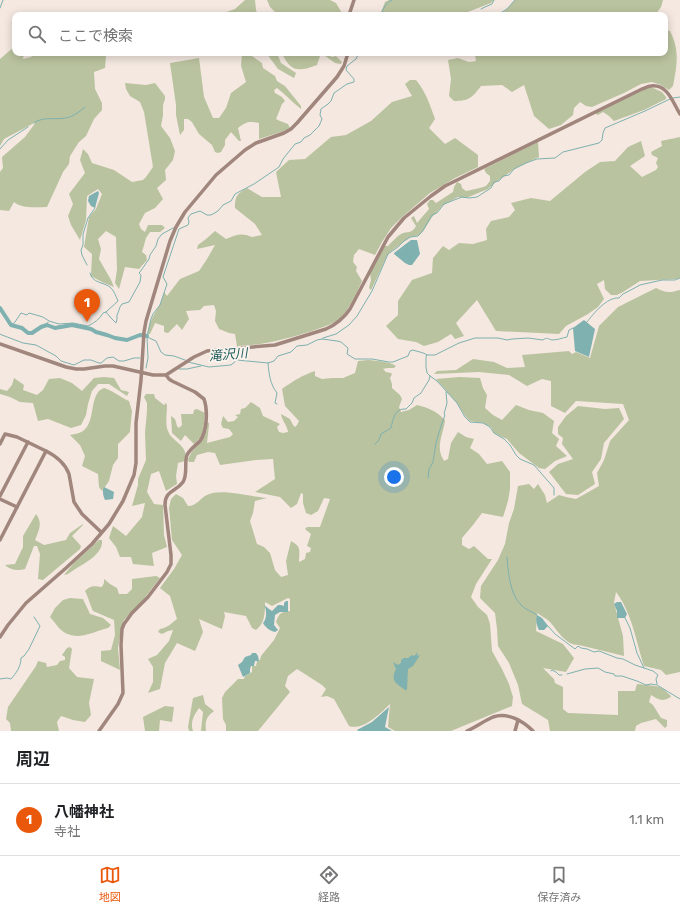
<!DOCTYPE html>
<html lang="ja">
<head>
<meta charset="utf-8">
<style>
  :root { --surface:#fff; --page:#f2f2f2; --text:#202124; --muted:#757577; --line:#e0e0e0; --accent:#ea580c }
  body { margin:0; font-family:Rubik,"Noto Sans JP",sans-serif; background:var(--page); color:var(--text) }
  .you { position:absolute; left:394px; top:477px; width:14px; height:14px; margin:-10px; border:3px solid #fff; border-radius:50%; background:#1a73e8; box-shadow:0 0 0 6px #1a73e833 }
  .badge { display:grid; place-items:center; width:26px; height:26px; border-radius:50%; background:var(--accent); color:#fff; font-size:13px; font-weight:700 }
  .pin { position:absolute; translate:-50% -33px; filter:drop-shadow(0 1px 2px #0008) }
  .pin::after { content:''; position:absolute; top:21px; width:14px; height:12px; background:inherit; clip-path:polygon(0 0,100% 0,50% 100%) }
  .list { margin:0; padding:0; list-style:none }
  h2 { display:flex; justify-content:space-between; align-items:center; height:52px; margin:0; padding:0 16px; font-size:17px }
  h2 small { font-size:13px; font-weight:400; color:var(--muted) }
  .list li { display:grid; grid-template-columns:26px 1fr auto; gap:12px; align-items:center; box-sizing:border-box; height:72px; padding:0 16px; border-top:1px solid var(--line) }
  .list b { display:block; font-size:15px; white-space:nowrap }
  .list p { margin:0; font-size:13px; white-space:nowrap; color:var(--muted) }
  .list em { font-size:13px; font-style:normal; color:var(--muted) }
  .icon { flex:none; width:22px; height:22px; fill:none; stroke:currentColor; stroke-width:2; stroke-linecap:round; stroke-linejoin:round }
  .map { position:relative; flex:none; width:680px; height:731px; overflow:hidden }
  .search { position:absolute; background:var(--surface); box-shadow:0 2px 10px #0003; left:12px; right:12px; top:12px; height:44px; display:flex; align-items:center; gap:10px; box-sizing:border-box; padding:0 14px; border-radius:8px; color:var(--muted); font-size:15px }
  .sheet { height:124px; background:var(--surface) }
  nav { display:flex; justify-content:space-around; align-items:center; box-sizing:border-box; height:56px; border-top:1px solid var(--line); background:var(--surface); font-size:11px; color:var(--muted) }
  nav a { display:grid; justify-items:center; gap:2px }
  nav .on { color:var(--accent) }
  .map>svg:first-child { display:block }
  .green { fill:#bac39f }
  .water { fill:#7eb1af }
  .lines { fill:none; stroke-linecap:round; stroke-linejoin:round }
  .stream { stroke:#7eb1af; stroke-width:1 }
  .river { stroke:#7eb1af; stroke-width:4 }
  .secondary { stroke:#a0867c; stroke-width:3.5 }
  .labels { text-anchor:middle; stroke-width:3.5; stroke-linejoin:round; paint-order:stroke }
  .water-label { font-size:13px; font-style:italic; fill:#1f5d5b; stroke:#fbf3ed }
</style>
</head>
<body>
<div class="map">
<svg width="680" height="731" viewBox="0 0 680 731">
  <rect width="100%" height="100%" fill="#f4e8e0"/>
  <g class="green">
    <polygon points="245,0 255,0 256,10 258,15 218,15 235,9"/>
    <path d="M267,0H330L336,3L342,13C334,15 326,16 318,15C310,14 304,12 296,13L297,15H278L270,7Z"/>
    <polygon points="389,0 494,0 491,3 460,15 380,15 385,2"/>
    <polygon points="515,0 663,0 661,7 655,15 499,15 505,11"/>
    <path d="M667,30L670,31C680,51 677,64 673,86L669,90L661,85L652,82L641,84L624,93L592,107L586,106L580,102L574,108L573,115L561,125L549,129L534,116L524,85L512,92L502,85L481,86C472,98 469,101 454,101L449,96L451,79L448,60L458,58L469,62L476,61L475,55L476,53H665V31Z"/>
    <path d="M15,46V53H24L23,59L31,57L35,53H104L106,55L105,68L94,72L95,89L102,103V110L94,119L86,136L79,142L70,156L69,164L63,172L47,207C36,207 22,209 14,202L9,211L0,210V172L3,168L2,157L25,137L36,122L4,139L0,146V59Z"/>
    <path d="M242,53H252V56L262,63L263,68L275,76L277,81L285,86L301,106V109C292,102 286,95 277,88L274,90L275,93L282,97L285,101L282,104L276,119L280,121L288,124L290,128L284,131L259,139V123C248,121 246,122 238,128L241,141H239L231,132L225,140V145L221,152L218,153L215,152L212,145L199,134L192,122L188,119H184V130L180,135L176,115V105L170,63L199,58L204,97L213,118H219L226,108L231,93L246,82L241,66Z"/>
    <polygon points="261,53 277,53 281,63 296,73 294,78 278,69 267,54"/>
    <path d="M282,53H330V56L332,57L336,56L342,62L341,64L335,63L324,55L320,56L317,65C299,72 290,72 282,53Z"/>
    <path d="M410,80H416C426,92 430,105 435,119L429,128L445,144L455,138L478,155V167L455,178L430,193L402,217L391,228L382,242L375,255L359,249L354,255L353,262L357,267L356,271L362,281C357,292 351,305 344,314C336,324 323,327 312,331C286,339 264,345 237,346L235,334L229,333L219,329L215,321L216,311L214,305L204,306L200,310L186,311L189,319L182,330L177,324L168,333L164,332V326L155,323L150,334H148C149,321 154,315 160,304C162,300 163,296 164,292L167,296L180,279L199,271L207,259L215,245L197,249L198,245L206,239L215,231L226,239C236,235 241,232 252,237L262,235L255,224L235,208C235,196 237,194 247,188L262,197H281L276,172L289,160L305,159L331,137L346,135L371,121L392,102L412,96L405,84Z"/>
    <polygon points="125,83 146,85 155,83 165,96 165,99 163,105 163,115 161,126 170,138 175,151 173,160 165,170 166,180 157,188 163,199 155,208 145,213 139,224 141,229 145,232 148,225 162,225 165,228 160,232 150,232 146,238 142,252 146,255 147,260 139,269 125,267 119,289 115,283 117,270 116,237 106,231 98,239 101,249 99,259 111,280 114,287 104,283 91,276 92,254 84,247 89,217 96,209 102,194 98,189 87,196 86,220 80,240 71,225 68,216 73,204 69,194 85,173 80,160 83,149 88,154 92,163 114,170 132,182 143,180 146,177 153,167 144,112 140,102 130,96 126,89"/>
    <polygon points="651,87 662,92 666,97 666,99 644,110 614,121 609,116 603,112 598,115 596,114 596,112 643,90"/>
    <polygon points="680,137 680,278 676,279 640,281 623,292 617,295 611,295 605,289 604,280 597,284 604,299 598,307 588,314 566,326 559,334 496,331 477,300 456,323 464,336 455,339 451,334 438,342 424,346 416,342 398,339 386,326 398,315 398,301 412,280 432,273 433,258 443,246 449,250 459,243 473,244 487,240 486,229 491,221 509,217 515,210 511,203 531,198 550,201 585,172 600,162 615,161 628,147 641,141 645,156 630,166 642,177 656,170 658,167 656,163 658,158 652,155 651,152 662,146 661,141"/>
    <path d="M538,142L539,157L514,169L505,176L496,182L488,189L471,196L466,198L458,197L442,206L437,212L432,217L424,230L419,235L411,237L405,241L390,252L387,256L372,288L371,290L369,288L371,280L370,274L383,249L385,246H388C392,242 396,237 401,234C407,231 412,234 416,226L411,218L414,216L417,223L429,209L427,204L430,200H433L436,203L453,192L454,187L457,182L461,184L462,188L466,191L480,188L486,186L490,181V176L486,173L484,169Z"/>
    <path d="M656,288C666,293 669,293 680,290V672L666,675L661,670L644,666C636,641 632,613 616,592L614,603L623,636L624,656L579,645C565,645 558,631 550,622C546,618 541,616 537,613L536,631L563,644L574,658L566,672L543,668L554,679L555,683L563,687V709L568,713L618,715V691H635L637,684C645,685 654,685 662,688C665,690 667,693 670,695L671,697C662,702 659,700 651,695L649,702L653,705L661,718L667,720V726L665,728L656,719L641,723L636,726L635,731H550L548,720L522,704L518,685L509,663L498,646L497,629L495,613L480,598L481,586L498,560L505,544L509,523L514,509L518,486L529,484L534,489L538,484L545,495L547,503L559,495L566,497L576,499L599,486L597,473L604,460L610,441L629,420L623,404L576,401L565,413L551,406V381L542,379L527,386L509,375L479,372L434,374L437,371L456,370L473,359L494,362L507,368L525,367L522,355L569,351L572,354L576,352L590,358L599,326L618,307Z"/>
    <path d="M368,360C377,361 388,361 396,366L394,368H387L383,369L386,372L391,373L392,374L390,378L392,384V388L400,395L402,399L399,407L401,412L409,410L417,405C429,408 436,411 445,420C444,431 437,444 441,455C441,456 444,460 444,461L448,459L451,443L458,432L466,437L474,439L470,448L479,454L487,464L502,461L510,472V489L508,501L503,517L482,513L473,525L462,538V545L469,549L474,546L488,559H492L476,584L471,597L478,607L487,615L490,624L492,651L502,669L509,684L513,697L512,706L451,731H395L388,727L390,704C381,713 363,731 349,726L334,699L327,696L321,697L326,689L322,685L297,669L288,676L285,686L290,692L258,731H226V725L223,719L222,698L225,692L238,679H244L245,676L252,672V666H256L257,661L260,660L261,656L274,640L280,628L276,622C279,613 281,612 290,611V599L288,598L272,606L265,602C265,613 265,623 256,630L252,628L246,616L224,612L225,616L222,629L199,619L203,632L195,651L177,643L165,663L160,689L148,693L153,682V667L148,659L157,655L169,641L173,630L168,631L162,634L158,632L160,629C167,628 172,623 177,619L170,596L160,588L174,569L182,555L172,540L170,518L169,508L171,499L176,494L183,498L188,506C197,506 200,498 207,495C221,488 251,497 267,498L255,501L253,513L250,521L257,544L264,547L270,553L275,570L281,577L288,575L286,561L291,541C302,547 299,550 299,562L305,559L306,553L310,552L311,548L307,546L311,534L305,529L307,527H320L330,499L324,498L318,511L311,515L306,513L303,503V494L301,493L297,504L291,508L280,497L255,492L275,479L273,459L256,460L220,465L215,453L208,452L197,455L194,462H189L188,460C191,450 198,446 203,438C207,433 207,428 207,422L209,423V425L207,443L230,437L233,434L229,429L223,428L221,424L223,416L228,422L234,421L238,417L235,415L240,414L241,409L245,408L251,402L260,408L263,416L280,424L277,427L279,432L283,433L288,432C287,425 282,421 281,414L290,419L293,425L295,427L297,425L299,421L285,406L282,389C293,381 303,375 315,371V376L322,379L332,378H343L355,373L358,361Z"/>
    <polygon points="104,377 114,378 121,390 129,392 127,396 109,384 98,384 92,391 88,404 86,415 81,425 71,428 48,419 38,421 33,403 20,402 10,397 0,394 0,389 7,391 12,385 14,378 24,385 23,390 37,395 43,390 49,379 60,378 72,383 82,391 94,378"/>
    <polygon points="459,377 480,378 483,388 487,395 485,408 493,415 502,420 516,405 529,410 543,413 554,421 552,433 559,439 556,446 567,456 555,461 545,469 539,468 519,453 507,439 502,437 494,433 491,427 483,423 470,421 466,417 457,403 436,379"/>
    <path d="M104,388C114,391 120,397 129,401L132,411L130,432L118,444V458L113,465L109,481L102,491L99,487L98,474L82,466L85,456L80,445L70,435C73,434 77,434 79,433C96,427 89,402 99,391C100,390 102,389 104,388Z"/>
    <path d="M146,394H154L155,398L164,405L166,403L167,405C167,412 165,425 168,431C172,442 190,446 185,461L178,463L176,476L177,484L166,491L159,471L151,474L147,492L154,504L163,505L164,535L167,547L152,553L154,566L133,564L131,557H120L116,547L109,538L113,526L126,536L142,517L145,503L132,506L138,485V479L146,460L145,433L147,411V403L144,397Z"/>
    <polygon points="578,406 605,409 619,408 624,419 604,443 601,459 592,472 595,484 578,495 566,494 549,472 558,464 573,459 562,444 563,438 558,434 558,427 566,416"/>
    <polygon points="197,409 205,413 203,435 194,444 185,435 181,441 172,433 171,416 175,419 177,426 179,428 182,425 181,414 193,414 194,410"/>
    <path d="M36,514C43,523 39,530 35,540L44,545L66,540L70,533L83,524V525L72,536L81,546L80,549L43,580L38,579L40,554L37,546H34L25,569C18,571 10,570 5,565L15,564L23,547V536Z"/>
    <path d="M99,540H102C104,556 78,566 68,574L64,575L74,563Z"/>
    <path d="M156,576L160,578L143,600L124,620L121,631L118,648L120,670L101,661V651L111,650L115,635L114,620L93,611C90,605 88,596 85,591C91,585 94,586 102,587L104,583V579L110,584L117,588L119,594H127L132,589V579Z"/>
    <path d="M70,598L83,599L90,614L103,618L111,625L108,628C92,632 75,643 60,629C57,626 54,621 50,617L55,608L63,600Z"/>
    <polygon points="70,647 72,649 69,668 77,677 94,679 89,703 91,715 85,722 73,720 61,716 57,722 59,731 11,731 10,723 6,719 8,707 36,666 38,661 46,663 47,667 57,665 60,661 65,660 65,657 62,655 67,648"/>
    <path d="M203,695L205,704L214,711C206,717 205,721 206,731H201L203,712L199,708C194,715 190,722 193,731H189L188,727L193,698Z"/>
    <polygon points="165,706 174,707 172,722 160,720 159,731 145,731 143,717"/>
  </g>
  <g class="water">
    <polygon points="98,191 99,193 95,208 91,206 88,201 89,196"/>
    <polygon points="411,240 417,240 420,254 412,265 409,265 405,263 394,254 394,253"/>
    <polygon points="584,320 595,329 589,357 575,351 573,328"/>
    <path d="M104,487L114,492L113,499L105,500C103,495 102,491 104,487Z"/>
    <path d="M286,601H288V612H280L275,615L274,625L278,630L275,632C270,631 265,627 263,623C267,619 267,610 264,605L269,609L272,611L278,605H281L284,606V603Z"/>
    <polygon points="617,602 621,602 627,614 625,618 617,618 617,611 614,604"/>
    <path d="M537,615L542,618L548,626L544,630H539C537,626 535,620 537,615Z"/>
    <path d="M418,652L417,656L420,655L413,666L408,669L407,690H405C396,683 390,681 396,669L393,662L398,665L401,663V660L404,658H408L412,655L414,656Z"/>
    <polygon points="252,653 256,653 258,656 259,661 255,661 254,666 251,666 250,669 250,673 243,677 238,665 242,662 245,657 251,655"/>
    <polygon points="389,707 385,727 392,731 358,731 357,730 372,722"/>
  </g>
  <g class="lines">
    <g class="stream">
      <polyline points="0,8 3,0"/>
      <polyline points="481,9 485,7 492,4 494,0"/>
      <path d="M380,15C384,9 385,3 392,0"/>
      <polyline points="497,15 507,9 515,0"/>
      <polyline points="673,98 680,97"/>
      <path d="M34,123C43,116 55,120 65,118C73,117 79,112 85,107"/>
      <polyline points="0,149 8,140 28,127"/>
      <polyline points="87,265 82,255 81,250 83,245 83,234 88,218 95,208"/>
      <polyline points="106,312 111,318 116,323 117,319 117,315 118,313 120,307 122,304 129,302 140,282 141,275 139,273 140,272 149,259 150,255 156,246 158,239 162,234 173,228 174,228"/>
      <path d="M587,322C594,313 607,297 619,298L623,294L629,291L640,285L662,280H675L680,278"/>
      <path d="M11,325L15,322L21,313L27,315L29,313L43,317L49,321L59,324L73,323L88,326C94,323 100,319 103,313L106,312L118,301C116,297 114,290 110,287C103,282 92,283 90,273"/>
      <polyline points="47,325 48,322"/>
      <polyline points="0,334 2,335 23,343 36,345 56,356 61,361 74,365 84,360 91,360 99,363 101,363 107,358 113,357 119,361 124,361 134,358 140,358"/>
      <polyline points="322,339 323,338 336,334 349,325 357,316 372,291 388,254 398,247 404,241 410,237 418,236 422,232 432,215 437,213 444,204 462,197 469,198 477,197 491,188 494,182 499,181 503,176 509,175 514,169 526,163 537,159 555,158 563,152 599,143 602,140 603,133 605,128 645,111 670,99"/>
      <polyline points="427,355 426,357 426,367 427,373 430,376 437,381 457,403 465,417 470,422 483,423 490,427 494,433 504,439 510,445 516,455 520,459 534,465 554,488 554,495"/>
      <polyline points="185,360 174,356 165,355 161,352 156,341 147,337 147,336 151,319 153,314 160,305 167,284 163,277 179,229 188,225 189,222 188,218 191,214 200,211 207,215 211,215 218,211 223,205 231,201 235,194 254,184 279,167 283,159 295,144 301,142 304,138 310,135 319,126 322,119 320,115 321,109 328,104 331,101 334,93 347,84 354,82 354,79 346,70 347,66 356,59 359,53"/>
      <path d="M188,362L209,367L231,365L237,360L268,363L274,361L278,356L291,352L297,346L307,345L317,340L322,339L337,341L341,342L348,348L347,354L355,359H372L389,362H393L408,356L410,351L413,350C418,352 423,352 427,355H435L459,343L475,338H498L507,340L512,339L528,338L543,340C547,337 548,339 552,340C557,340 562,338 567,337L569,330L573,328"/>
      <path d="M268,363C269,374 270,384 277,393L275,403L277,404"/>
      <polyline points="146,368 148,358 147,337"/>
      <polyline points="179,369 187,369 201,366"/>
      <path d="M375,444L379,440L381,434L391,428C393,420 394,408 406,409L412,403L414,398L421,393L429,380L430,376"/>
      <polyline points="428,478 429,469 433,462 436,443 441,426 445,415 444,414 447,403 446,392"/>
      <path d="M507,557C508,572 510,594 521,605C525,609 532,612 537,615"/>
      <polyline points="625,618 630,628 637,653 644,668 653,671 658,675 656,679 657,684"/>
      <polyline points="548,626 555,634 575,649 578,646 581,648 587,649 594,652 599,651 617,658 623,659 635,665 644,668"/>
      <polyline points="551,671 552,670 556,672 559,675 562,675"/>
      <polyline points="567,674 585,669 598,668 605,672 614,674 615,676 622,676 637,681 646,685 651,684 657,685 680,699"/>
      <path d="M0,679L7,678L11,679C16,673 21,667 21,658L24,656L29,649L40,626L34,617"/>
    </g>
    <polyline class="river" points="0,308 11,325 22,328 28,333 32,333 41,327 47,325 55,328 72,325 91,329 96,332 107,335 115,338 127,340 140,335 147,336"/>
    <g class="secondary">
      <polyline points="349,15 354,0"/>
      <path d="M0,344L66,367L76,369H84L105,366H113L153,375H166L194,357L207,351L275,345L326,329C337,324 344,318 350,309L388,237L404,218L431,196L445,186L642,89C645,88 648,86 651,86C668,84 673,103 680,114"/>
      <polyline points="0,444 5,434 17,437 46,451 0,540"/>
      <path d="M46,451C56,456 65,463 69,474L74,502L82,514L101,532"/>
      <polyline points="0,496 28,442"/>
      <polyline points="0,499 17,507"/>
      <polyline points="0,637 8,625 26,603 66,568 92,544 109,524 123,501 134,475 136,463 136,423 141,380 144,332 146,321 170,241 176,227 185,212 216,175 245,150 256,143 284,133 291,129 297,123 337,77 344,66 348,53"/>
      <path d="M99,731L118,704L123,693L121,645L122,629L124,624L132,613L148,597L167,572L171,564V555L165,505C165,490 176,492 183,482C188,474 184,463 187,455C190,449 196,445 200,441C207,432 208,410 204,399L195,392L172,381L169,379L166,375"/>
      <path d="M467,731C476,727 484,721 493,717C508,712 523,721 533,731"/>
      <polyline points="515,731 518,720"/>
    </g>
  </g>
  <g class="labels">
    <g class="water-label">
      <text transform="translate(228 354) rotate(-5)" y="5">滝沢川</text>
    </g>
  </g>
</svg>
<div class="you"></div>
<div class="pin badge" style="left:87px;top:322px">1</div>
<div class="search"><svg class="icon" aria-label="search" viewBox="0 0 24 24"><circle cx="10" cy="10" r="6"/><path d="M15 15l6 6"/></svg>ここで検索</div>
</div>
<section class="sheet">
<h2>周辺<small></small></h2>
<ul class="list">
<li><span class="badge">1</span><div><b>八幡神社</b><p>寺社</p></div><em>1.1 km</em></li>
</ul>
</section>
<nav>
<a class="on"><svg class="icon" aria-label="map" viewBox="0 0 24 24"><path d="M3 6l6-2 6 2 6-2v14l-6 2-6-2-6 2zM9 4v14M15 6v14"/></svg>地図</a>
<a><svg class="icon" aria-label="directions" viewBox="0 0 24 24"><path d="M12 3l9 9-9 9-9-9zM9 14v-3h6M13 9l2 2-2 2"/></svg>経路</a>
<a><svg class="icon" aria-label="saved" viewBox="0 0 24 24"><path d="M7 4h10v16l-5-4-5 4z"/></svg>保存済み</a>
</nav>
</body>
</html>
